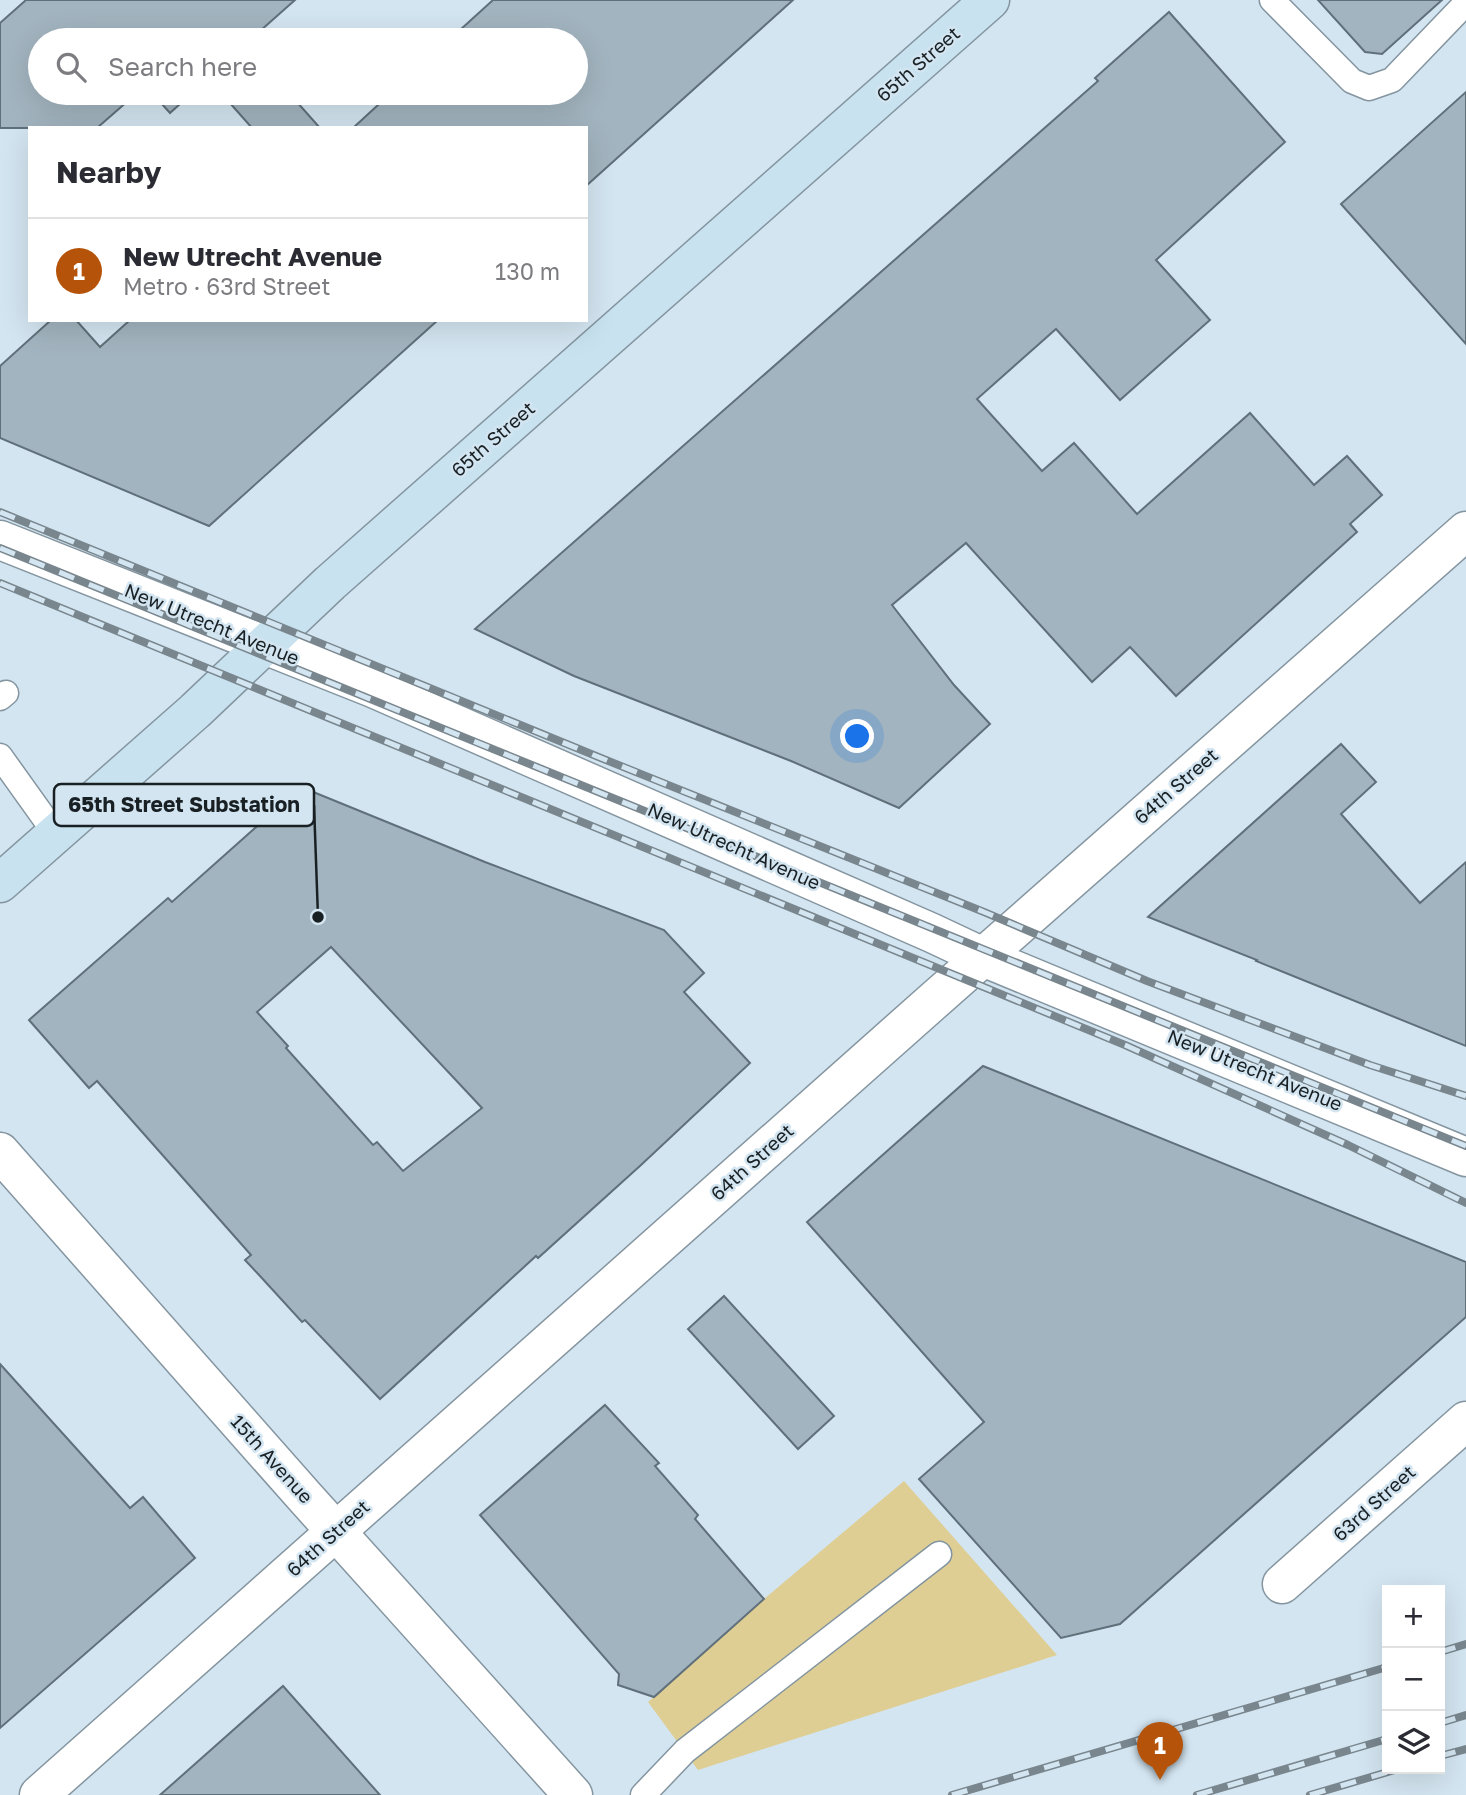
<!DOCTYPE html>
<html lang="en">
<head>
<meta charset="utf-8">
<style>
  :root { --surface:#fff; --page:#f7f7f7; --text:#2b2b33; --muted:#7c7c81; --line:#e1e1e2; --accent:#b45309 }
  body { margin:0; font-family:"Golos Text",sans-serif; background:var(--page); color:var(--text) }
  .controls { position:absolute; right:21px; bottom:21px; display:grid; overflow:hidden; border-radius:0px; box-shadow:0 7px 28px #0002 }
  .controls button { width:63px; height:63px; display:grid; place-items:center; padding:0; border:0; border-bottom:2px solid var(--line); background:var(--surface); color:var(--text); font:35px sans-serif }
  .you { position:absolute; left:858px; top:737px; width:24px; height:24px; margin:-18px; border:5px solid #fff; border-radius:50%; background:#1a73e8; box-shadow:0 0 0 10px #1a73e833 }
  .badge { display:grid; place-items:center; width:46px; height:46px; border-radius:50%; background:var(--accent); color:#fff; font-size:23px; font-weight:700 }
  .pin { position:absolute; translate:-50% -58px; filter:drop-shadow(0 2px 4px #0008) }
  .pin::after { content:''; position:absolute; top:37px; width:24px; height:21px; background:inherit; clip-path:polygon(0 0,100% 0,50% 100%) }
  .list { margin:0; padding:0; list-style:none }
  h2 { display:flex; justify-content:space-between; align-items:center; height:91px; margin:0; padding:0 28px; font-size:30px }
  h2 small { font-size:23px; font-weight:400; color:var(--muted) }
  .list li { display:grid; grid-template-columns:46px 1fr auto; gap:21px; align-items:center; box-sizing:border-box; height:105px; padding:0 28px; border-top:2px solid var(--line) }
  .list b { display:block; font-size:26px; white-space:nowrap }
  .list p { margin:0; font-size:23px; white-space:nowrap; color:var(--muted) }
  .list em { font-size:23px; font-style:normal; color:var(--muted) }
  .icon { flex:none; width:38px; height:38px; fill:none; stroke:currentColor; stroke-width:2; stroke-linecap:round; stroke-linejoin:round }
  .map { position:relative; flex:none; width:1466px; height:1795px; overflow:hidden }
  .search { position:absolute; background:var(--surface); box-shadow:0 7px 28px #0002; left:28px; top:28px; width:560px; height:77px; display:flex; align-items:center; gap:18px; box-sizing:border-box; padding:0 24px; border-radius:38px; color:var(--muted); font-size:26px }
  .panel { position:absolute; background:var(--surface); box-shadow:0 7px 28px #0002; left:28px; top:126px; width:560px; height:196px; border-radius:0px }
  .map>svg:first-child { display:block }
  .green { fill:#dfce94 }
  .building { fill:#a2b4bf; stroke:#60707a; stroke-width:2; fill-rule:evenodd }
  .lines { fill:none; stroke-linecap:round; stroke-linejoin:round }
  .service-casing { stroke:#8495a0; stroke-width:27 }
  .minor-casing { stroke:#8495a0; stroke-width:41 }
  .tertiary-casing { stroke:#8495a0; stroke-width:41 }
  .secondary-casing { stroke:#8495a0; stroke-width:41 }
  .service { stroke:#fff; stroke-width:24 }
  .minor { stroke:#fff; stroke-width:38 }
  .tertiary { stroke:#fff; stroke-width:38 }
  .secondary { stroke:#c8e2ef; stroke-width:38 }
  .rail-casing { stroke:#79868e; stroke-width:8 }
  .rail { stroke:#d3e5f1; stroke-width:5; stroke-dasharray:16; stroke-linecap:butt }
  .labels { text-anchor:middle; stroke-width:5; stroke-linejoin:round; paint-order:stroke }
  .street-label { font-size:19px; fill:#192024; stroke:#d3e5f1 }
  .leader { fill:none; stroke:#192024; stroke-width:2.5 }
  .callout-dot { fill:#192024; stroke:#d3e5f1; stroke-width:2.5 }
  .callout { fill:#d3e5f1; stroke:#192024; stroke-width:2.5 }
  .callout-label { font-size:21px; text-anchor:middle; font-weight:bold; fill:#192024 }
</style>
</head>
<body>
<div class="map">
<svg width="1466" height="1795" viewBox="0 0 1466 1795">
  <rect width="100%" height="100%" fill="#d3e5f1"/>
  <polygon class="green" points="904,1481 1057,1655 698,1770 648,1702 764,1599"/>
  <g class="building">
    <polygon points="26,0 295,0 250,40 40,40 40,93 137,93 97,128 0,128 0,23"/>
    <polygon points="493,0 793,0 586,186 586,128 353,128 391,93 576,93 576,40 449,40"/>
    <polygon points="1318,0 1442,0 1382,54 1365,52"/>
    <polygon points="1169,12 1285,142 1156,260 1210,320 1120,400 1056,329 977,399 1042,471 1074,443 1137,514 1250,413 1314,485 1347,456 1382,495 1350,524 1357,532 1176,696 1130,647 1092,682 966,543 892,605 954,685 990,724 899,808 791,761 574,676 475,629 1098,81 1095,78"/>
    <polygon points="1466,92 1466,344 1341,204"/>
    <polygon points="152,93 192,93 170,113"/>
    <polygon points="221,93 289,93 320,128 252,128"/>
    <polygon points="51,320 76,320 100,347 130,320 438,320 209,526 0,438 0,366"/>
    <polygon points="1341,744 1376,782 1341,814 1420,903 1466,862 1466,1046 1256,961 1257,960 1148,917"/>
    <path d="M301,787L485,862L664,930L704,973L684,992L750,1063L641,1165L538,1258L536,1256L380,1399L305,1320L302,1322L260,1276L245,1260L251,1255L97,1081L89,1088L29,1020L168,898L172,902ZM331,947L482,1108L403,1171L377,1142L373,1145L286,1048L288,1046L257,1012Z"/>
    <polygon points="983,1066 1466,1262 1466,1317 1120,1624 1061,1638 919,1479 984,1422 807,1222"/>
    <polygon points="724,1296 834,1416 798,1449 688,1329"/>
    <polygon points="0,1364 130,1508 143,1497 195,1558 0,1728"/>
    <polygon points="605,1405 659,1463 655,1466 698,1515 695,1519 764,1599 654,1697 618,1685 619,1674 480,1515"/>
    <polygon points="283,1686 380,1795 160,1795"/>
  </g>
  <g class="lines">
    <defs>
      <g id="service">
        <polyline points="1272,0 1352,81 1369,88 1392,80 1466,3"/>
        <polyline points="0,698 6,693"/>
        <polyline points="0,756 55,833"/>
        <polyline points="643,1795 685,1751 939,1554"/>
      </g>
      <g id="minor">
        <polyline points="0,1152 304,1496 573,1795"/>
        <polyline points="1282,1584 1466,1421"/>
        <polyline points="39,1795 931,1003 1466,531"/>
      </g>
      <polyline id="tertiary" points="0,540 373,688 932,933 983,957 1466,1157"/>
      <polyline id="secondary" points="0,883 195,711 330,583 990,0"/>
    </defs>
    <use href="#service" class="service-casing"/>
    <use href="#minor" class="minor-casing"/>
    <use href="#tertiary" class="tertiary-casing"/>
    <use href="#secondary" class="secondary-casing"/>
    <use href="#service" class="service"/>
    <use href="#minor" class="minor"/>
    <use href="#tertiary" class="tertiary"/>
    <use href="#secondary" class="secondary"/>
    <defs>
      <g id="rail">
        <polyline points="0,512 601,758 984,912 1147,981 1370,1065 1466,1096"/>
        <polyline points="0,548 1466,1146"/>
        <polyline points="0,583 1125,1045 1348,1145 1466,1203"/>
        <polyline points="1440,1652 1466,1644"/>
        <polyline points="1440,1723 1466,1715"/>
        <polyline points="1440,1756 1466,1749"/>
        <polyline points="952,1795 1387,1667"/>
        <polyline points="1197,1795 1387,1739"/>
        <polyline points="1310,1795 1398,1769"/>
      </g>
    </defs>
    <use href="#rail" class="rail-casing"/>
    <use href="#rail" class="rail"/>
  </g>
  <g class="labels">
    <g class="street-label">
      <text transform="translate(918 64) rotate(-41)" y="7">65th Street</text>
      <text transform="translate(493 439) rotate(-41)" y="7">65th Street</text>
      <text transform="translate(212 624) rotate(22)" y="7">New Utrecht Avenue</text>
      <text transform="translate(1176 786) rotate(-41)" y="7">64th Street</text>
      <text transform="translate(734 846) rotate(24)" y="7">New Utrecht Avenue</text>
      <text transform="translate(1255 1070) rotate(22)" y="7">New Utrecht Avenue</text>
      <text transform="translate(752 1162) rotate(-42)" y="7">64th Street</text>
      <text transform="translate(272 1459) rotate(48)" y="7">15th Avenue</text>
      <text transform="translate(1374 1503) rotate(-42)" y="7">63rd Street</text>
      <text transform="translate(328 1538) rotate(-42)" y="7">64th Street</text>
    </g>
  </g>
  <path class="leader" d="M318 917L314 805"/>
  <circle class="callout-dot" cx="318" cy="917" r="7"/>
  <rect class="callout" x="54" y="784" width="260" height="42" rx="7"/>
  <g class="callout-label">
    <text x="184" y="812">65th Street Substation</text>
  </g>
</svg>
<div class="controls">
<button>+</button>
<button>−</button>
<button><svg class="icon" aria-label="layers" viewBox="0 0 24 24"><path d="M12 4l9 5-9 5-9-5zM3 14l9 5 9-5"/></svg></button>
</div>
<div class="you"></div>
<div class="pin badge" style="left:1160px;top:1780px">1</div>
<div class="search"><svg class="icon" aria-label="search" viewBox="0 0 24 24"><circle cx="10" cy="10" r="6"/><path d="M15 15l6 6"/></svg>Search here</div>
<section class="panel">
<h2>Nearby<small></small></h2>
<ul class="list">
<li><span class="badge">1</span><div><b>New Utrecht Avenue</b><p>Metro · 63rd Street</p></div><em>130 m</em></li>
</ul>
</section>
</div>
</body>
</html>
